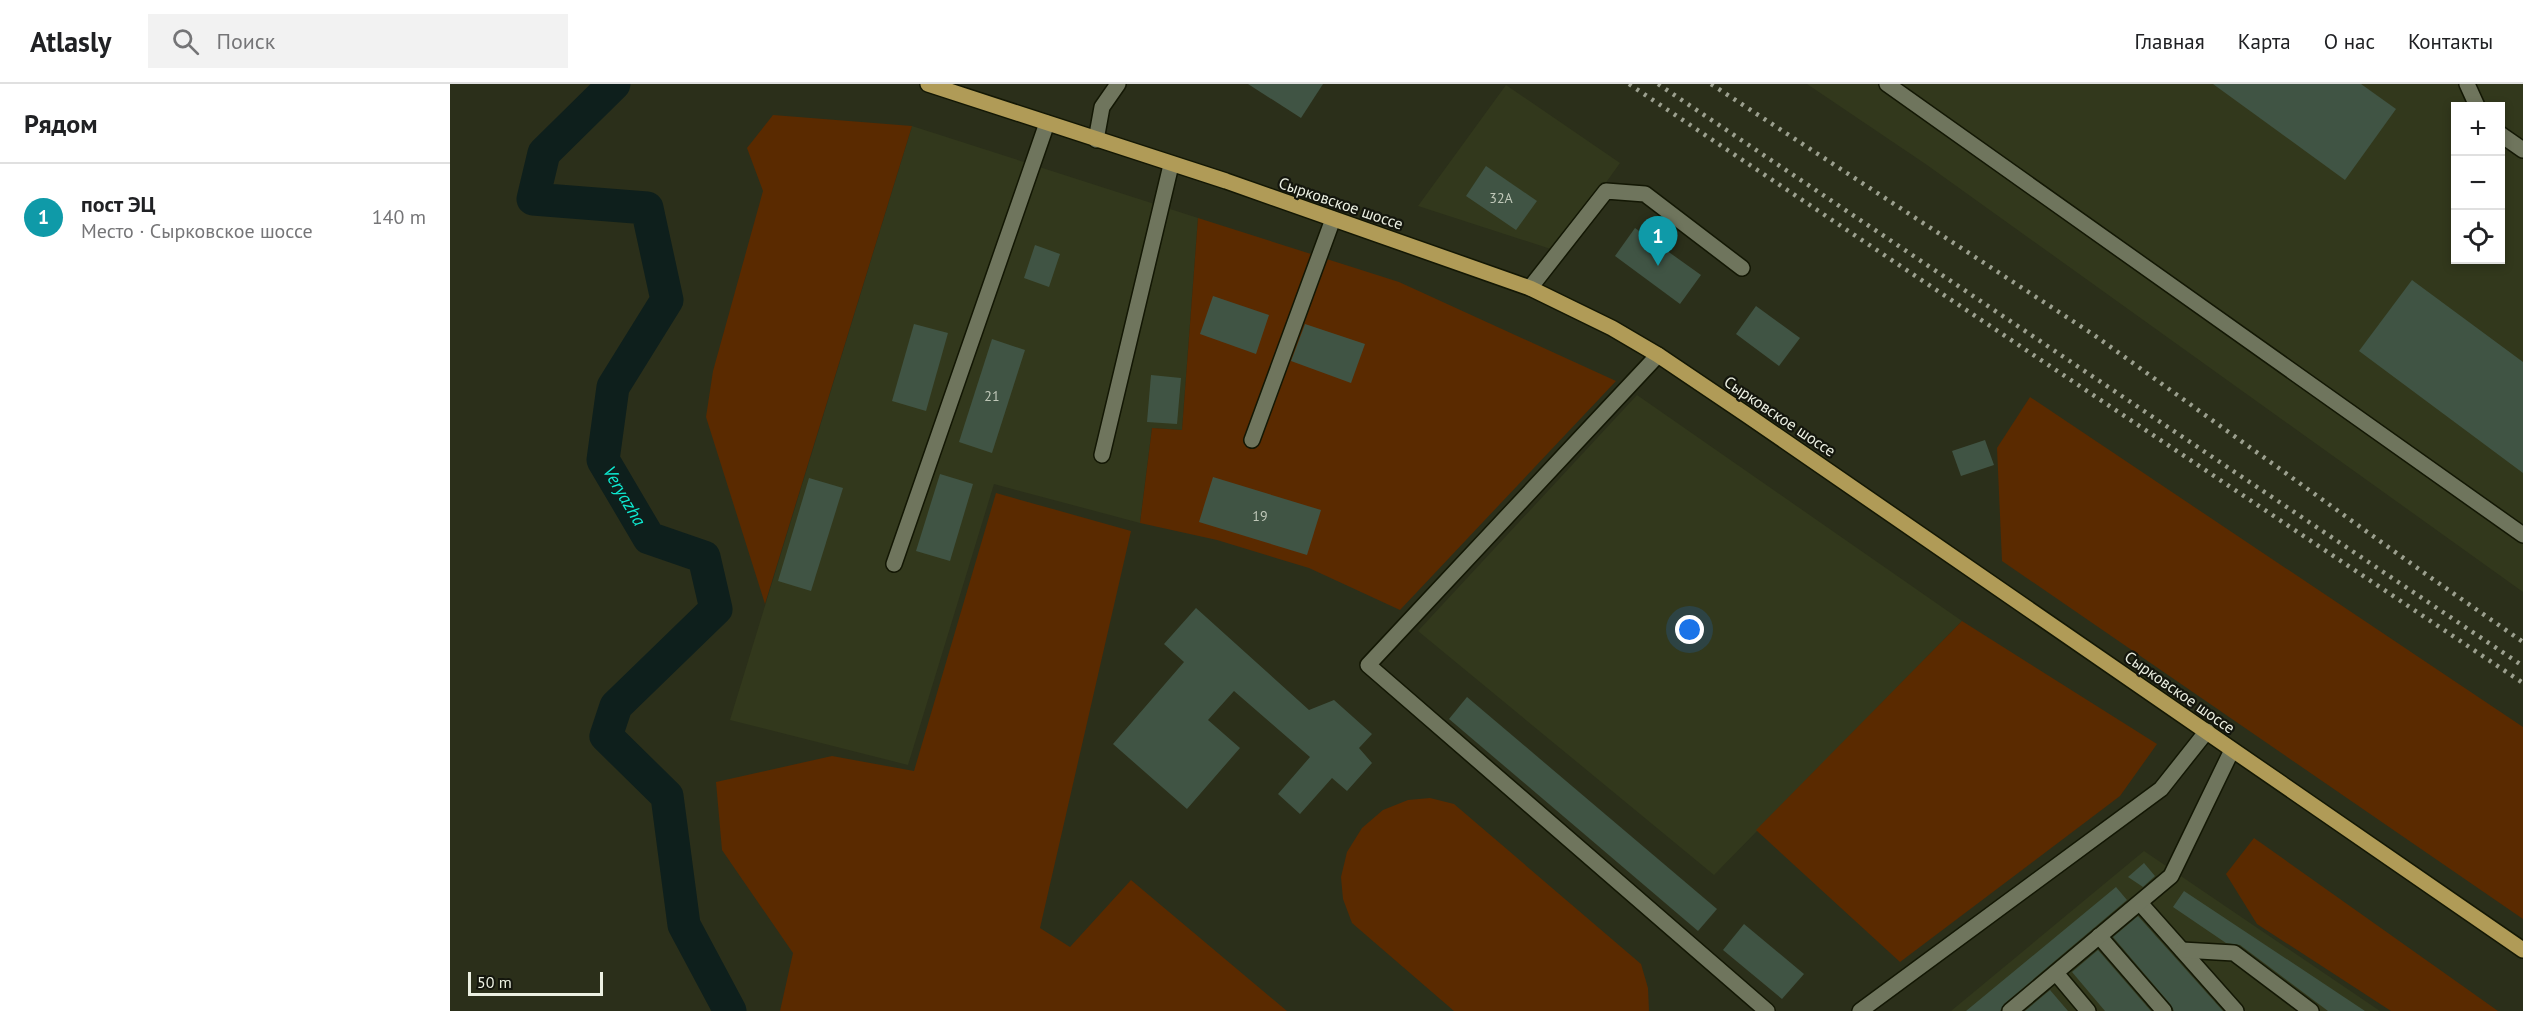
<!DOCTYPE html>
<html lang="ru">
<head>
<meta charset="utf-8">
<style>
  :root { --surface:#fff; --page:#f2f2f2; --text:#202124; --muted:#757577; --line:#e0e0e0; --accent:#5b6285 }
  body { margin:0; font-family:"PT Sans",sans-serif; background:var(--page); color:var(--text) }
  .controls { position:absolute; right:18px; top:18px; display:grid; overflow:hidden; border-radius:0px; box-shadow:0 3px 9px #0003 }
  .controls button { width:54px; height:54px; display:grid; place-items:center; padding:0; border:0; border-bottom:2px solid var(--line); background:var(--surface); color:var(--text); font:30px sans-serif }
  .scale { position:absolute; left:18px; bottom:15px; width:135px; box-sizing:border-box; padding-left:6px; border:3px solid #ecf0e2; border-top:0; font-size:16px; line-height:21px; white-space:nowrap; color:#ecf0e2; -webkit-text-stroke:4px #14160d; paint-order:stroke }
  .you { position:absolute; left:1240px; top:546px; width:21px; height:21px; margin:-15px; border:4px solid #fff; border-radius:50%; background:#1a73e8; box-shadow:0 0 0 9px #1a73e833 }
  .badge { display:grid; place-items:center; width:39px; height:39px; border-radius:50%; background:var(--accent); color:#fff; font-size:20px; font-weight:700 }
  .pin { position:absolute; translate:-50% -50px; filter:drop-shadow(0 2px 3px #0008) }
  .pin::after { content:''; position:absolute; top:32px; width:21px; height:18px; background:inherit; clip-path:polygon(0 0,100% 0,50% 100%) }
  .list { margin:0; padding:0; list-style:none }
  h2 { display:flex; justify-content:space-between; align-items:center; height:78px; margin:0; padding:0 24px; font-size:26px }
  h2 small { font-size:20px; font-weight:400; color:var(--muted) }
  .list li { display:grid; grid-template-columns:39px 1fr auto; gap:18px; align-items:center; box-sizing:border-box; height:108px; padding:0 24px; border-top:2px solid var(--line) }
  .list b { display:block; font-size:22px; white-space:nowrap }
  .list p { margin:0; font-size:20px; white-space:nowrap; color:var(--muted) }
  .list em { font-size:20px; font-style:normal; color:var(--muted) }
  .icon { flex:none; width:33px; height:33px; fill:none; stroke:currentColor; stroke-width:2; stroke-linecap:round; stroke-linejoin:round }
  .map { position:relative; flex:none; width:2073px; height:927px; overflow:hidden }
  header { display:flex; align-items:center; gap:36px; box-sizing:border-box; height:84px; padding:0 30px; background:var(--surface); border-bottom:2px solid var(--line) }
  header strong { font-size:28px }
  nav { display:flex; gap:33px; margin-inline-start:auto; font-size:21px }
  .search { width:420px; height:54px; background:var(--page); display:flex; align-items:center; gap:15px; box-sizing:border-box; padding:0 21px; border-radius:0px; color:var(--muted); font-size:22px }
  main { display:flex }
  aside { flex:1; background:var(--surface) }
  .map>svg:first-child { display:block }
  .built { fill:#32381c; fill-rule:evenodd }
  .green { fill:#5a2a00 }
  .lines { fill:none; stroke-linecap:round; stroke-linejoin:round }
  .river { stroke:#0e1f1c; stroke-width:33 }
  .building { fill:#405444 }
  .minor-casing { stroke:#131704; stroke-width:18 }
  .major-casing { stroke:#131704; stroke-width:18 }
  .minor { stroke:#6f755d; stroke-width:15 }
  .major { stroke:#b09b57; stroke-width:15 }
  .rail { stroke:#9ca08f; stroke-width:4.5; stroke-dasharray:3 6; stroke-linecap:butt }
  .labels { text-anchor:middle; stroke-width:4.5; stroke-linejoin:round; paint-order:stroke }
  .number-label { font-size:14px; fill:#c1c9ba }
  .street-label { font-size:16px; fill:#ecf0e2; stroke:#14160d }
  .water-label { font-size:18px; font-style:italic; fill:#0eebd2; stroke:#14160d }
</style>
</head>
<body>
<header>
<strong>Atlasly</strong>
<div class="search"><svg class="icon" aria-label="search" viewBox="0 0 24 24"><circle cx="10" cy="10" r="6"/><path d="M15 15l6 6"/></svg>Поиск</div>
<nav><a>Главная</a><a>Карта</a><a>О нас</a><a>Контакты</a></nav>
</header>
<main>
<aside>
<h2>Рядом<small></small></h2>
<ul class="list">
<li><span class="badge" style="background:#0f9aa8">1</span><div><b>пост ЭЦ</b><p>Место · Сырковское шоссе</p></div><em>140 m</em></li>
</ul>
</aside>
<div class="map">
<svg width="2073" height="927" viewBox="0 0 2073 927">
  <rect width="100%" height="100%" fill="#2b2f1a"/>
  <g class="built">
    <path d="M1357,0H2073V508L1477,81ZM2006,22H2050V176H2006Z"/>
    <polygon points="1056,1 1170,79 1107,167 968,122"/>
    <polygon points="462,42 748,134 732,346 702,344 690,439 544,400 458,681 280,636"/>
    <polygon points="1187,311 1512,537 1264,791 968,547"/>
    <polygon points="1694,767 1930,927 1501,927"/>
  </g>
  <g class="green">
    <polygon points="323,31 462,42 315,520 256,333 263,287 313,107 297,64"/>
    <polygon points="748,134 949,198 1166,297 950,526 859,484 767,456 690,439 702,344 732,346"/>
    <polygon points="1580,313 2073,643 2073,835 1552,477 1547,364"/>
    <polygon points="546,409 681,447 590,844 620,863 681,796 837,927 330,927 343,869 272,766 266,698 382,672 464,687"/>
    <polygon points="1512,537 1707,660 1670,712 1450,878 1306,746"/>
    <polygon points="980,714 1004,720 1191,880 1198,904 1199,927 1004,927 902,839 893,815 891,793 897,768 912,744 933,726 958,716"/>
    <polygon points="1804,754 2048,927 1941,927 1807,840 1776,790"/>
  </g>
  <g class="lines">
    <path class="river" id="s1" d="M164,0L94,69L83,115L197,124L217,216L163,303L153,376L199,454L254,473L266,525L166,622L156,652L217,712L234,841L280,927"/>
  </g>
  <g class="building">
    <polygon points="798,0 873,0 851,34"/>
    <polygon points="1763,0 1911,0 1946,25 1895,96"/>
    <polygon points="1036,82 1087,117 1066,146 1016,112"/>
    <polygon points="1185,144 1251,191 1230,220 1165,172"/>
    <polygon points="585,161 610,170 599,203 574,194"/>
    <polygon points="1962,196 2073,278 2073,389 1909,267"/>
    <polygon points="763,212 819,231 806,270 750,250"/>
    <polygon points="1306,222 1350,254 1329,282 1286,250"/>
    <polygon points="464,240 498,249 476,327 442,317"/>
    <polygon points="855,240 915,260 901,299 841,277"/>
    <polygon points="542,255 575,266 542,369 509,358"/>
    <polygon points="701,291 731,294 727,340 697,338"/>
    <polygon points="1535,356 1544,381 1511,392 1502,367"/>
    <polygon points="490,390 523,400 500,477 466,467"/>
    <polygon points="763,393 871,426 857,471 749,438"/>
    <polygon points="359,394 393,404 361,507 328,497"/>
    <polygon points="746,524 859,626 884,616 922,650 909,664 922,679 897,707 882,694 850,730 828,710 860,673 784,607 758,636 790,664 737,725 663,660 734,578 714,560"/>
    <polygon points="1017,613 1267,825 1248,847 999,635"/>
    <polygon points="1694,779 1705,792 1693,803 1678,793"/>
    <polygon points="1666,803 1677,816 1554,920 1550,927 1516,927"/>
    <polygon points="1734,807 1915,927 1878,927 1790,861 1776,859 1723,823"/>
    <polygon points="1688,832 1773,927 1724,927 1721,921 1663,853"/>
    <polygon points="1294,840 1354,890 1332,915 1273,866"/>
    <polygon points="1648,866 1701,927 1655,927 1622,888"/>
    <polygon points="1600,906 1618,927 1575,927"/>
  </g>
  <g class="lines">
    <defs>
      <g id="minor">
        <polyline points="1437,0 2073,451"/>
        <polyline points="2017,0 2027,22"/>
        <polyline points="2050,50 2073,66"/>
        <polyline points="646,56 652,23 668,0"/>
        <polyline points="1080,204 1156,107 1195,110 1292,184"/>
        <polyline points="1208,271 918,581 1317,927"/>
        <polyline points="802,356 883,135"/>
        <polyline points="652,371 721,81"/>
        <polyline points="444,480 597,39"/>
        <polyline points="1690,819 1786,927"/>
        <polyline points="1649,852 1714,927"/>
        <polyline points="1732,866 1784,869 1861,927"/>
        <polyline points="1606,889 1638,927"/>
        <polyline points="1410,927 1711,705 1757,647"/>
        <polyline points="1560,927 1721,792 1782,666"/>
      </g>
      <polyline id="major" points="478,0 776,97 1080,204 1162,244 1208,271 1297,331 2073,866"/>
    </defs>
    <use href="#minor" class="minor-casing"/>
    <use href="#major" class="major-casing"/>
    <use href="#minor" class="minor"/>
    <use href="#major" class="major"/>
    <g class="rail">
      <polyline points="1179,0 2073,599"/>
      <polyline points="1208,0 2073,582"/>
      <polyline points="1261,0 1644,251 1977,491 2073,558"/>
    </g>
  </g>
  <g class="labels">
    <g class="number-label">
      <text x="1051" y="119">32А</text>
      <text x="542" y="317">21</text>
      <text x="810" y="437">19</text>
    </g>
    <g class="street-label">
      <text transform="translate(891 119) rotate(19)" y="6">Сырковское шоссе</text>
      <text transform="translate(1330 332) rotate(34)" y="6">Сырковское шоссе</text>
      <text transform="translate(1730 608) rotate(35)" y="6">Сырковское шоссе</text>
    </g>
    <g class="water-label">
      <text dy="6" stroke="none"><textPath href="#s1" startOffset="572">Veryazha</textPath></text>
    </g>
  </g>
</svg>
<div class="controls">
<button>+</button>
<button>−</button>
<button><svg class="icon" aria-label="locate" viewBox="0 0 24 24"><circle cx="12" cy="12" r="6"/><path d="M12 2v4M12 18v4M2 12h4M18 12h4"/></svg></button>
</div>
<div class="scale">50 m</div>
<div class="you"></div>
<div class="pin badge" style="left:1208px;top:182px;background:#0f9aa8">1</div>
</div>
</main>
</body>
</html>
